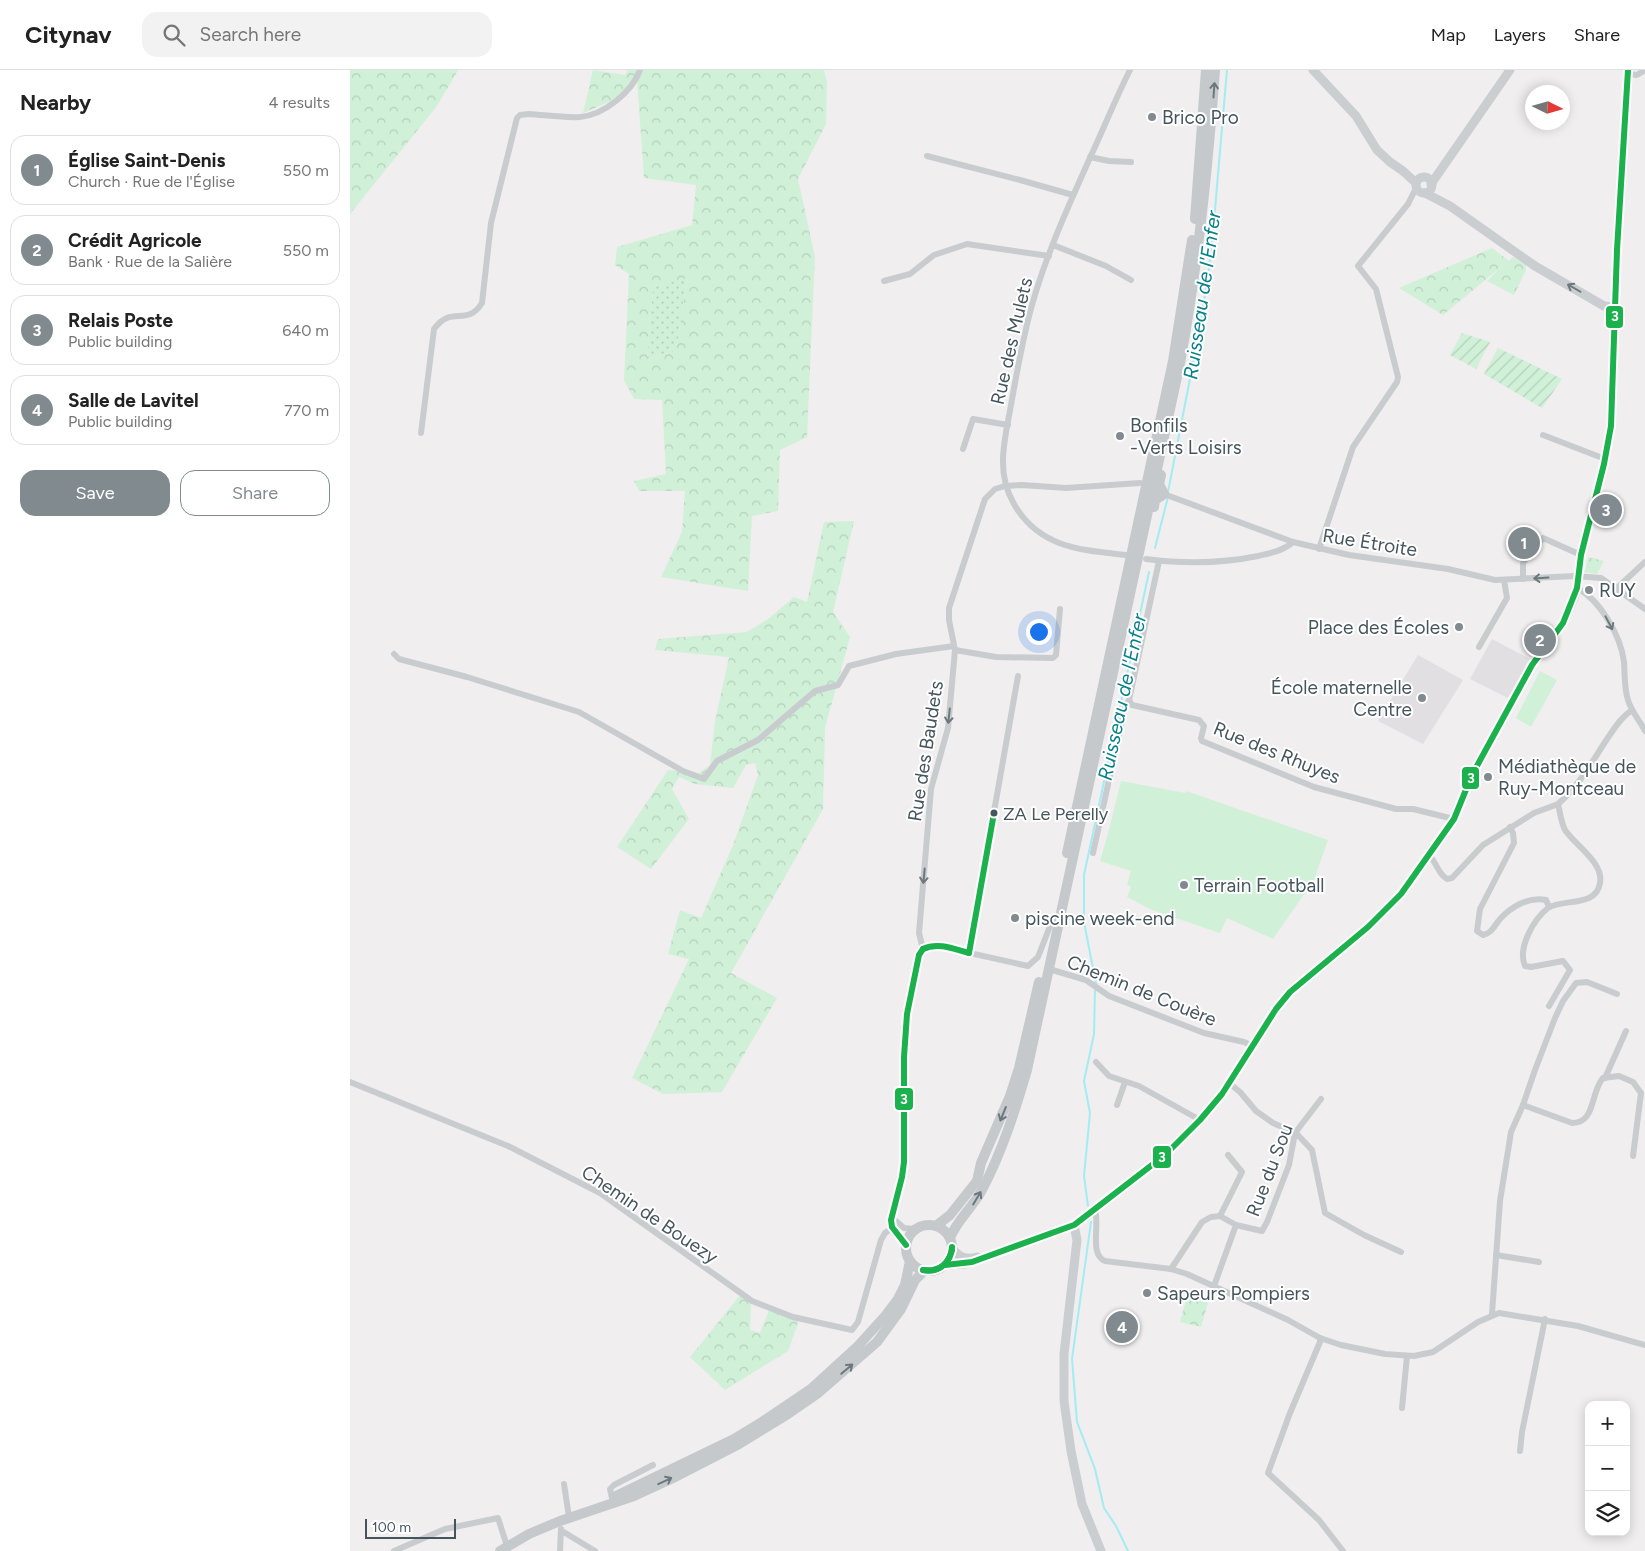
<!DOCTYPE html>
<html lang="en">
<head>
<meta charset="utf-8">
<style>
  :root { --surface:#fff; --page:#f2f2f2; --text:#222; --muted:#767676; --line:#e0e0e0; --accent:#818b8f }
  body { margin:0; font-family:Figtree,sans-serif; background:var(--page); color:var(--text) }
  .controls { position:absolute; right:15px; bottom:15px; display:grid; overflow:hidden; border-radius:10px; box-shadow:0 2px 12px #0003 }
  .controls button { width:45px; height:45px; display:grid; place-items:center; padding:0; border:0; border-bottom:1px solid var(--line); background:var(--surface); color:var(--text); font:25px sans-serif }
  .compass { position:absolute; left:1175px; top:15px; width:45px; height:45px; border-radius:50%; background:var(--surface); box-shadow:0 2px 12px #0003; rotate:95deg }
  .scale { position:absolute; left:15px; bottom:12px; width:91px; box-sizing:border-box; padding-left:5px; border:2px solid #45555c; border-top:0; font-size:14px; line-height:18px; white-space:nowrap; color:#45555c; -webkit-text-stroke:4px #fff; paint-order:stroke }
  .you { position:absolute; left:688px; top:561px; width:18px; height:18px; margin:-12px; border:4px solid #fff; border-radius:50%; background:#1a73e8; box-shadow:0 0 0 8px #1a73e833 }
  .badge { display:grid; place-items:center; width:32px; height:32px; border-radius:50%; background:var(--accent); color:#fff; font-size:16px; font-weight:700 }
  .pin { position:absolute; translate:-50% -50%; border:2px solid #fff; box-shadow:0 1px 5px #0006 }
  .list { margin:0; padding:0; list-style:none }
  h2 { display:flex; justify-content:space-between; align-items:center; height:65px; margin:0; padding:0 20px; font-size:21px }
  h2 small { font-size:16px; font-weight:400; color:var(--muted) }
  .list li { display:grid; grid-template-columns:32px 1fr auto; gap:15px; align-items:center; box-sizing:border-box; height:70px; margin:0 10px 10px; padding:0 10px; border:1px solid var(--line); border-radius:15px }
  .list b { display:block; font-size:19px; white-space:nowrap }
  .list p { margin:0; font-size:16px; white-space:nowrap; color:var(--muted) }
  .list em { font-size:16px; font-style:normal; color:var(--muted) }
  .actions { display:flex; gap:10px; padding:15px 20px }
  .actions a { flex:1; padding:11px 0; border:1px solid var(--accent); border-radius:15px; text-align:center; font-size:18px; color:var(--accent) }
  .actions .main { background:var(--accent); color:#fff }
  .icon { flex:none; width:28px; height:28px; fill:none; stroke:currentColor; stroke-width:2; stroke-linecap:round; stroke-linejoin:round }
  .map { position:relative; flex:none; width:1295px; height:1481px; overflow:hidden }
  header { display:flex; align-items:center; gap:30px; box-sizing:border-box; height:70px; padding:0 25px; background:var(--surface); border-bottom:1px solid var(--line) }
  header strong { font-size:24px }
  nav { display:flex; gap:28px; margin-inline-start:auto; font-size:18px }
  .search { width:350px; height:45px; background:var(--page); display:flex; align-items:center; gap:12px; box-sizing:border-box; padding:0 18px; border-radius:15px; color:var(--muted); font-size:19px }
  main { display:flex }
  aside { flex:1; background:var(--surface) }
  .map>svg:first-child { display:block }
  .education { fill:#e1dfe1 }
  .grass { fill:url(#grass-dots) }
  .forest { fill:url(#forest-crowns); fill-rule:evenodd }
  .garden { fill:url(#garden-furrows) }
  .pitch { fill:#d1f0d8 }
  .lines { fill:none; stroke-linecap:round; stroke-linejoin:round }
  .stream { stroke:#a3ecf1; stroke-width:2 }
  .street { stroke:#c8ccce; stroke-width:6 }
  .secondary { stroke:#caced0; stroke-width:9 }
  .primary { stroke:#c5c9cc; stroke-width:10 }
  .bus-1-casing { stroke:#fff; stroke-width:10 }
  .bus-1 { stroke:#1bb14d; stroke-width:6 }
  .oneway { stroke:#6b787e }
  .oneway2 { stroke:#6d797f }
  .oneway3 { stroke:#6c797e }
  .poi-dot { fill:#818b8f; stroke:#fff; stroke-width:2 }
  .bus-dot { fill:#45555c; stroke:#fff; stroke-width:2 }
  .labels { text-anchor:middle; stroke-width:4; stroke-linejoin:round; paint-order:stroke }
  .bus-label { font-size:18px; fill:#45555c; stroke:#fff; text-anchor:start }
  .poi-label { font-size:19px; fill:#45555c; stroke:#fff; text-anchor:start }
  .street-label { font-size:19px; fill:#45555c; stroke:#fff }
  .water-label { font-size:20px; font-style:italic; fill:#06818a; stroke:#fff }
  .line-badge { stroke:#fff; stroke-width:2 }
  .badge-label { font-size:14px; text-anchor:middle; font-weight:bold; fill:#fff }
</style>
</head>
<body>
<header>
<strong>Citynav</strong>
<div class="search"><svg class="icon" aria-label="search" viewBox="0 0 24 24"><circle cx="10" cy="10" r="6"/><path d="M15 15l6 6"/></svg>Search here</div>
<nav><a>Map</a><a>Layers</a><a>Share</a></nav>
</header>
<main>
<aside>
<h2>Nearby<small>4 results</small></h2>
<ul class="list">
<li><span class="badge">1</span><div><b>Église Saint-Denis</b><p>Church · Rue de l'Église</p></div><em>550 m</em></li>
<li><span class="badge">2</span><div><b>Crédit Agricole</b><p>Bank · Rue de la Salière</p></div><em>550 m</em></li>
<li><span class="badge">3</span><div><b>Relais Poste</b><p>Public building</p></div><em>640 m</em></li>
<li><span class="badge">4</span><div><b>Salle de Lavitel</b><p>Public building</p></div><em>770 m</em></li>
</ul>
<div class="actions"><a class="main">Save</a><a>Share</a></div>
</aside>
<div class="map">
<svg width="1295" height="1481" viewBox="0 0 1295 1481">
  <defs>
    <pattern id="grass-dots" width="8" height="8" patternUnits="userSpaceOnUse" patternTransform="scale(1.25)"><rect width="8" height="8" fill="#d1f0d8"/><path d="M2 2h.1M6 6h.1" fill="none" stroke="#b5d0bc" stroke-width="1.8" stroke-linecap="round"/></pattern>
    <pattern id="forest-crowns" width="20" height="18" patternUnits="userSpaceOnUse" patternTransform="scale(1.25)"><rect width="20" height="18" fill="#d1f0d8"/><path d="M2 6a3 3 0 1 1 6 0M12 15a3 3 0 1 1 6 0" fill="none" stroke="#b5d0bc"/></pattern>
    <pattern id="garden-furrows" width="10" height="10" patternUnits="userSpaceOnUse" patternTransform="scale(1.25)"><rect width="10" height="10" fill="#d1f0d8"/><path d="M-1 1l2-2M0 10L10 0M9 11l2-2" fill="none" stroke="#b5d0bc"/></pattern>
  </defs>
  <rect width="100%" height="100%" fill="#f0eeef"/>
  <g class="education">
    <polygon points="1142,569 1180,589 1158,628 1120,609"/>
    <polygon points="1068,585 1113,610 1073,674 1028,651"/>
  </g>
  <polygon class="grass" points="337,207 326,281 297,289 303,217"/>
  <g class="forest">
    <polygon points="0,0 108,0 87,36 0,144"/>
    <path d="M243,0L275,5L278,0H474L477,12L476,54L448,109L465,187L457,367L430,380L428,441L402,446L398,521L311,507L332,462L335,421H289L284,411L316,404L312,330L284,329L274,310L279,204L265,195L267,177L342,155L346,115L294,108L287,10L261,31L233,43ZM337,208L326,281L297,289L303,217Z"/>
    <polygon points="1142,178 1159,191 1163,187 1176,195 1176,200 1164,225 1137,211 1152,196 1093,245 1049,218"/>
    <polygon points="504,451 483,542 500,567 475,658 473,739 381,903 427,928 372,1022 313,1024 282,1008 339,889 318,884 330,840 351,848 383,775 408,705 405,693 396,695 383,718 345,714 329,707 322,719 339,749 301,799 267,777 318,700 349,703 360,695 365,651 379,587 305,580 308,569 396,562 417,550 444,527 457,532 474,452"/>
    <polygon points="1238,487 1254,491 1247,504 1235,502"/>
    <polygon points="839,1220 859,1229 851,1257 830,1252"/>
    <polygon points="391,1224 401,1232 400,1260 410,1263 419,1240 449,1250 438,1281 375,1320 340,1287"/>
  </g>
  <g class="garden">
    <polygon points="1112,263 1140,272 1126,299 1100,285"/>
    <polygon points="1148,278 1212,309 1192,338 1134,304"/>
  </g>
  <g class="pitch">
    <polygon points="1190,601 1207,610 1181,657 1166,648"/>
    <polygon points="771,711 835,723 836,721 978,770 964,810 923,869 877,848 870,863 802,840 777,827 781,817 777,814 781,801 750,791 759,760"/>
  </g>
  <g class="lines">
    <g class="stream">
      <polyline points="818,422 851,252 859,198 864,151 877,0"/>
      <polyline points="805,478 818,427"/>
      <polyline points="746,914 734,852 734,805 799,502"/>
      <polyline points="738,1136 734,1106 740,1043 734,1011 744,964 745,919"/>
      <polyline points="741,1152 722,1289 727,1352 745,1399 754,1438 766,1456 778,1481"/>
    </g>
    <g class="street">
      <polyline points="1278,4 1287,5 1295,0"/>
      <polyline points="577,86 670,110 723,125"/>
      <polyline points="740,87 759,91 781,92"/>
      <polyline points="703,175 756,196 781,210"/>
      <polyline points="534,211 560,204 584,185 617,174 699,186"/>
      <path d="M71,363L84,259C102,234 116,258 132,233L141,153L167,48L170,45L179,44C195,45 213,48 230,47C254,45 282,22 290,0"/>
      <polyline points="1193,365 1255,389"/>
      <polyline points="613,379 623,349 658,355"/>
      <polyline points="814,424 943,472 999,485 1098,499 1145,510 1225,506 1251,508 1295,539"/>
      <polyline points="969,479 1003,377 1047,312 1048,307 1026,219 1008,196 1058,134 1066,118"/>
      <path d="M776,485C731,480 689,478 664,434C645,402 655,369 661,335C667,301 673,267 682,235C696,185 718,137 739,90C753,60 765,30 780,0"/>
      <path d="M796,489C835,494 869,494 908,486C921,483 933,481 943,472"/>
      <polyline points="809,491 779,630 782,635 849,650 854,656 851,668 852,671 964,717 1046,739 1063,739 1104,749"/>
      <polyline points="1173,509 1173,493 1193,468 1231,485"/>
      <path d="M1227,518C1250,530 1271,566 1274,592C1275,604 1274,618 1278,630C1281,641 1290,651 1295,661"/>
      <polyline points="1267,518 1295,492"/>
      <polyline points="1129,577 1157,528 1154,510"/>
      <polyline points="605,580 646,587 703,588 706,585 710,539"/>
      <polyline points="44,584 49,589 117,607 229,642 333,701 354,709 367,691 408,670 465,621 488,615 499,596 546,584 604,576"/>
      <path d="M1208,734C1229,716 1242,692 1257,669C1264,659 1271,647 1282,640"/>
      <path d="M1160,757L1163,763L1164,773L1130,839L1127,861L1133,865C1142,863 1144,856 1150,849C1161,837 1179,826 1196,830L1199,837"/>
      <polyline points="743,783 775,637 779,630"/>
      <path d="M1079,785C1087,793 1088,804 1097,809L1102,808L1133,775L1184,743L1208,734C1210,742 1211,752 1215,760C1226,776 1254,793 1250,813C1246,838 1213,828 1198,838C1184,849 1167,878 1175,896L1181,897L1213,891L1220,900L1199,936"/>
      <polyline points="573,879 569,863 581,719 598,658 605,580 599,550 599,538 635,429 645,419 655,416 672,415 716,418 790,413"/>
      <polyline points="573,879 578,876 584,875 678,896 688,887 702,851"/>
      <polyline points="619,883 668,606"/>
      <polyline points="699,899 736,910 759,926 854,963 894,972 903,976"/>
      <polyline points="746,992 759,1006 789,1016 850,1050"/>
      <polyline points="1255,1008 1276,961"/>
      <polyline points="0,1012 158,1076 250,1123 402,1231 443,1247 502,1260 508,1252 531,1170 535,1163 548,1154"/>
      <polyline points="879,1013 890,1022 906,1041 923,1053 946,1063 962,1080 975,1143 1014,1165 1051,1182"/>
      <polyline points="767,1035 775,1012"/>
      <path d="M1173,1035L1222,1053C1246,1053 1240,1023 1253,1008L1269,1006L1283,1012L1291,1023L1283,1086"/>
      <path d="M745,1139C750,1156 739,1184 755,1191L821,1199L837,1204L938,1250L970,1268L991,1275L1035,1284L1064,1286L1083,1282L1128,1252L1149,1243L1228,1256L1295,1275"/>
      <polyline points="546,1151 554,1158 565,1159"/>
      <polyline points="886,1155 912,1161 917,1152 939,1095 945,1063 971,1029"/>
      <polyline points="556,1175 542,1157 541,1150 552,1107 554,1092 554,987 557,944 569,885 573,879"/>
      <polyline points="1146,1185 1189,1192"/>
      <polyline points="821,1199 852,1152 861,1147 870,1146 892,1102 878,1085"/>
      <polyline points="864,1216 886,1155 870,1146"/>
      <polyline points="1142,1244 1150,1131 1161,1062 1173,1035 1185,1000 1205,948 1213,931 1226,913 1237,912 1267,924"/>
      <polyline points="970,1268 970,1272 940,1343 918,1403 969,1450 993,1481"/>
      <polyline points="1052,1338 1057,1286"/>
      <polyline points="1170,1381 1172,1362 1195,1249"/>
      <polyline points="214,1414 219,1447"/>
      <polyline points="262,1428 260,1419 264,1415 303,1395"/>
      <polyline points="212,1461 245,1481"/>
      <polyline points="44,1481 95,1459 148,1448 157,1476"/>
      <polyline points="210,1481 211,1459"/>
    </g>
    <g class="secondary">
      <polyline points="963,0 1006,46 1027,80 1040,92 1053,101 1066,113"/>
      <circle cx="1074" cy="115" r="8"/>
      <polyline points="1081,114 1160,0"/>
      <polyline points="1075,123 1100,136 1185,196 1254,236 1265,237"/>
      <polyline points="724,1155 727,1170 714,1284 714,1331 721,1381 732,1434 751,1481"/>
      <path d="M602,1178C608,1187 617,1190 627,1187"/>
      <polyline points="595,1195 615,1194 622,1192 724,1155 816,1084 850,1050 872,1024 926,939 940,922 1018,857 1051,824 1079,785 1104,749 1122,705 1182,595 1213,553 1224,528 1227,518 1231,485 1254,394 1261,356 1267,180 1278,0"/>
    </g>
    <g class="primary">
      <polyline points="845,149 856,0"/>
      <polyline points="804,437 805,430 814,424 809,414 811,405"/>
      <polyline points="717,783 823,291 842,170"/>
      <circle cx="579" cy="1178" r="23"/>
      <polyline points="586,1156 600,1145 627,1111 631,1093 660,1026 669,998 689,912"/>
      <path d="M600,1168C607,1150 623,1137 632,1120C652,1082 665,1041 677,1000L830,293C848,196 858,98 865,0"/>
      <polyline points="264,1427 384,1369 412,1352 461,1319 507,1277 536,1245 548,1229 555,1215 560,1191"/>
      <polyline points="150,1481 179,1464 210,1451 284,1426 323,1408 389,1374 438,1344 467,1324 527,1272 551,1239 565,1210 574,1201"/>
    </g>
    <defs>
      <g id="bus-1">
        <path d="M573,879C588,872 604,879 619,883"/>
        <polyline points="619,883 644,743"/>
        <polyline points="556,1175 542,1157 541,1150 552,1107 554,1092 554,987 557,944 569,885 573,879"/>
        <polyline points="595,1195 622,1192 724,1155 816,1084 850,1050 872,1024 926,939 940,922 1018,857 1051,824 1104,749 1122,705 1182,595 1213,553 1227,518 1231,485 1254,394 1261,356 1267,180 1278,0"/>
        <path d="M573,1200C589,1202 601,1193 602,1177"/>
        <path d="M573,1200C588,1203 598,1195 602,1180"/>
      </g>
    </defs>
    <use href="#bus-1" class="bus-1-casing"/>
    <use href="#bus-1" class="bus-1"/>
  </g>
  <defs><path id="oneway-shaft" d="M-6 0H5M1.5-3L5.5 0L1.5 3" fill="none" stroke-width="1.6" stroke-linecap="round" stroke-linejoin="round" transform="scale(1.25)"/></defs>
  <g class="oneway">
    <use href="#oneway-shaft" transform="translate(864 20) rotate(-86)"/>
    <use href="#oneway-shaft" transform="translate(653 1044) rotate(112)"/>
    <use href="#oneway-shaft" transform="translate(627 1128) rotate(-59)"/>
    <use href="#oneway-shaft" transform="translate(497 1299) rotate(-40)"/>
    <use href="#oneway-shaft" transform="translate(315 1411) rotate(-25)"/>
  </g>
  <use class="oneway2" href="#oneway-shaft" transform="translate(1224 218) rotate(-150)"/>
  <g class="oneway3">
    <use href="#oneway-shaft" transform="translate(1191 508) rotate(176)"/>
    <use href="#oneway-shaft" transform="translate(1259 553) rotate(62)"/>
    <use href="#oneway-shaft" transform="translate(599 646) rotate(96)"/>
    <use href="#oneway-shaft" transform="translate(574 806) rotate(95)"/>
  </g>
  <g class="poi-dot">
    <circle cx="802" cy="47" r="5"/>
    <circle cx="770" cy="366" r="5"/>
    <circle cx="1239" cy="520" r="5"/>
    <circle cx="1109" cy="557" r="5"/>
    <circle cx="1072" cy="628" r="5"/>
    <circle cx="1138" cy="707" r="5"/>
    <circle cx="834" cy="815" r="5"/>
    <circle cx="665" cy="848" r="5"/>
    <circle cx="797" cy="1223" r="5"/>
  </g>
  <circle class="bus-dot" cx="644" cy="743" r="4.5"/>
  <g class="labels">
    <g class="bus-label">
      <text x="653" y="750">ZA Le Perelly</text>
    </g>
    <g class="poi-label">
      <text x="812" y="54">Brico Pro</text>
      <text x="780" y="362">Bonfils<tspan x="780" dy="22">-Verts Loisirs</tspan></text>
      <text x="1249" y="527">RUY</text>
      <text x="1099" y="564" text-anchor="end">Place des Écoles</text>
      <text x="1062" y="624" text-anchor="end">École maternelle<tspan x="1062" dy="22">Centre</tspan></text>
      <text x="1148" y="703">Médiathèque de<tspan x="1148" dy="22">Ruy-Montceau</tspan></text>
      <text x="844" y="822">Terrain Football</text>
      <text x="675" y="855">piscine week-end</text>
      <text x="807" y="1230">Sapeurs Pompiers</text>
    </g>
    <g class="street-label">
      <text transform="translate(661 271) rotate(-77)" y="7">Rue des Mulets</text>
      <text transform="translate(1020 472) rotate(9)" y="7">Rue Étroite</text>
      <text transform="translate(575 681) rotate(-81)" y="7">Rue des Baudets</text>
      <text transform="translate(927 682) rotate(22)" y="7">Rue des Rhuyes</text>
      <text transform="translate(792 920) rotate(22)" y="7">Chemin de Couère</text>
      <text transform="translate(919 1100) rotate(-69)" y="7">Rue du Sou</text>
      <text transform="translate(300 1144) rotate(34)" y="7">Chemin de Bouezy</text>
    </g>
    <g class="water-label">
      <text transform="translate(852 225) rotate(-82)" y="7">Ruisseau de l'Enfer</text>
      <text transform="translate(772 627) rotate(-78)" y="7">Ruisseau de l'Enfer</text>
    </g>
  </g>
  <g class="line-badge">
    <rect x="1255" y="235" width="19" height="24" rx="5" fill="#1bb14d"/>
    <rect x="1111" y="696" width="19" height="24" rx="5" fill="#1bb14d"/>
    <rect x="544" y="1017" width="20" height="24" rx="5" fill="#1bb14d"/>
    <rect x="802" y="1075" width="20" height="24" rx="5" fill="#1bb14d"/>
  </g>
  <g class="badge-label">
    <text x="1265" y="251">3</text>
    <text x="1121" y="713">3</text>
    <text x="554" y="1034">3</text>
    <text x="812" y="1092">3</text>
  </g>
</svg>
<div class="controls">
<button>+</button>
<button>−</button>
<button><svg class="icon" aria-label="layers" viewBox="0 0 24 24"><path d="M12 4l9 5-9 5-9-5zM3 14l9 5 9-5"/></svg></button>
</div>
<svg class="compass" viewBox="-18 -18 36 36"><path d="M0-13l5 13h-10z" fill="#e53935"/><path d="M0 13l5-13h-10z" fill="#767676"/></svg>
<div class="scale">100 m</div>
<div class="you"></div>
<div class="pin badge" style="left:1174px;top:473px">1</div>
<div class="pin badge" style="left:1190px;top:570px">2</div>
<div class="pin badge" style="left:1256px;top:440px">3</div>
<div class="pin badge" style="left:772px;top:1257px">4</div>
</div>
</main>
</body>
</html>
